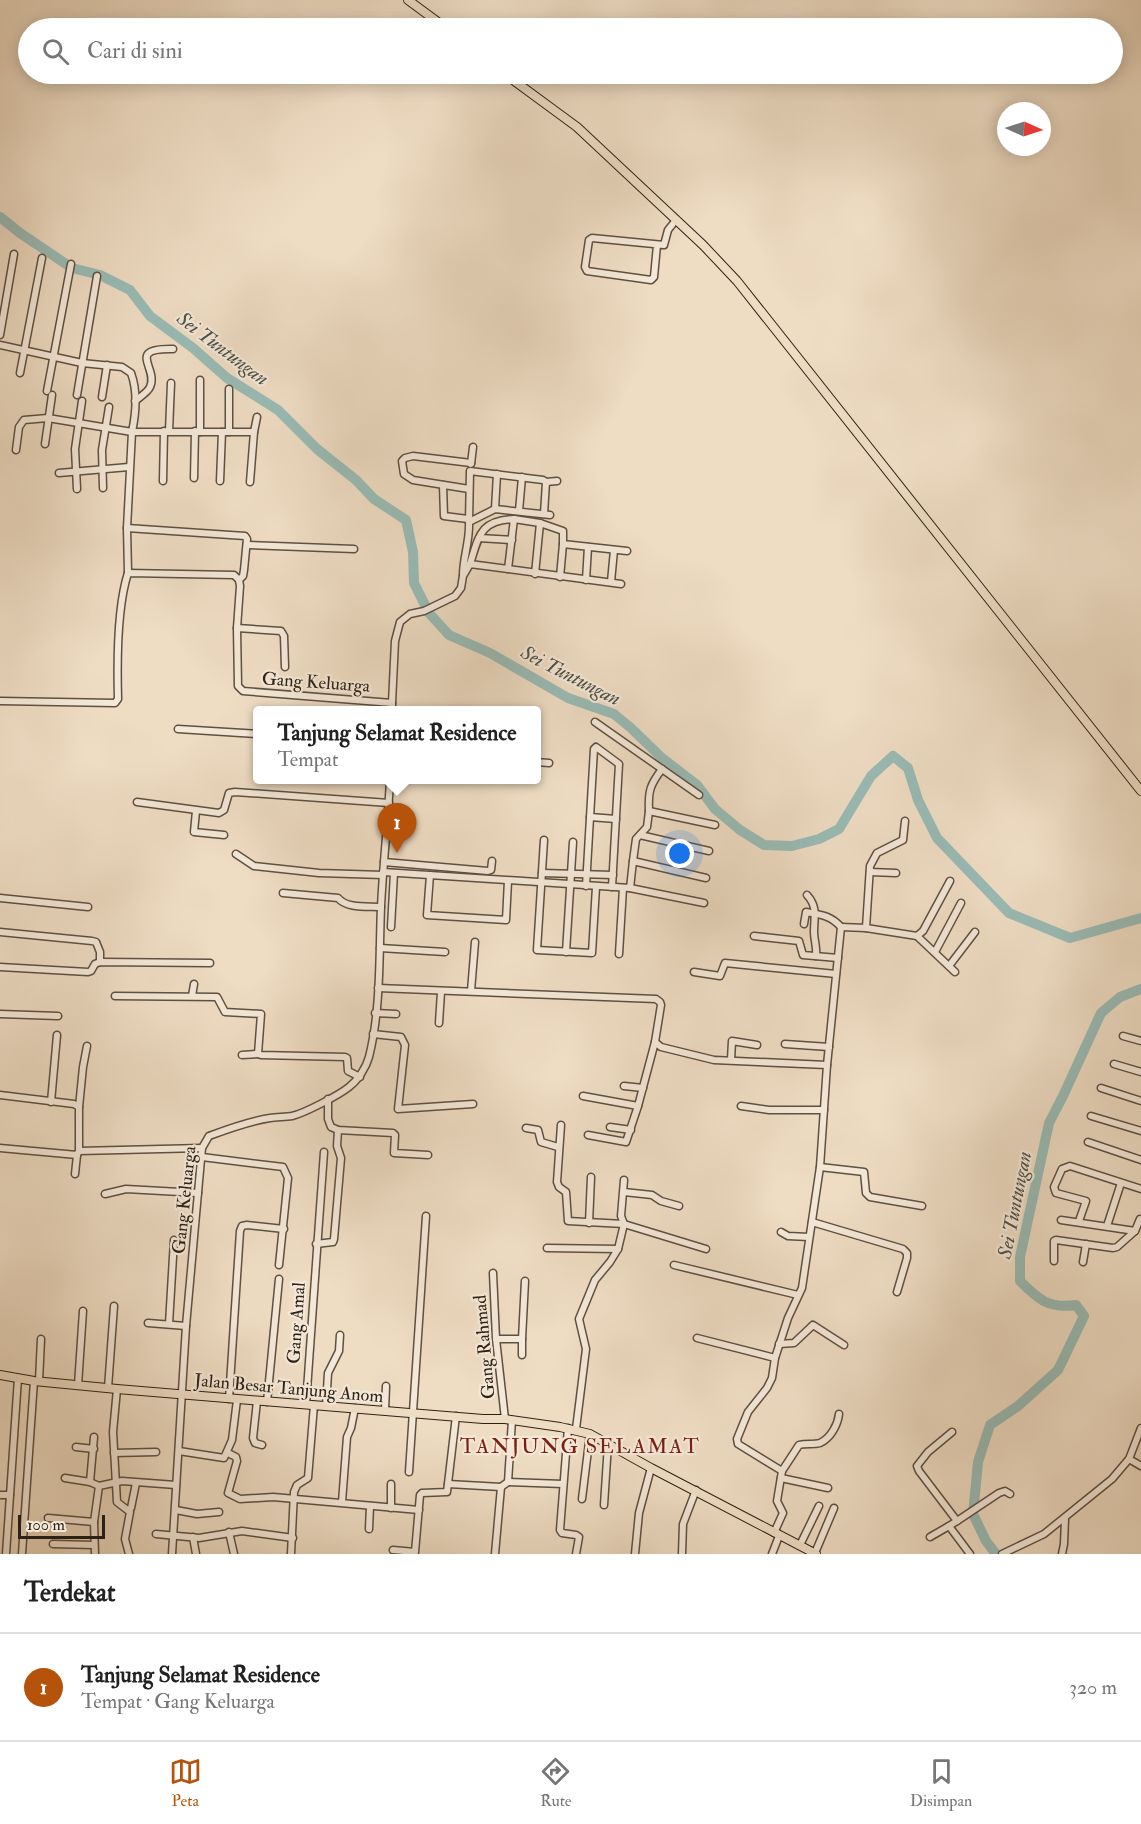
<!DOCTYPE html>
<html lang="id">
<head>
<meta charset="utf-8">
<style>
  :root { --surface:#fff; --page:#f6f6f6; --text:#222; --muted:#767676; --line:#e0e0e0; --accent:#b45309 }
  body { margin:0; font-family:"IM FELL Double Pica",serif; background:var(--page); color:var(--text) }
  .compass { position:absolute; left:997px; top:102px; width:54px; height:54px; border-radius:50%; background:var(--surface); box-shadow:0 3px 15px #0003; rotate:93deg }
  .scale { position:absolute; left:18px; bottom:15px; width:87px; box-sizing:border-box; padding-left:6px; border:3px solid #2e2216; border-top:0; font-size:16px; line-height:21px; white-space:nowrap; color:#2e2216; -webkit-text-stroke:4px #f4e8d8; paint-order:stroke }
  .you { position:absolute; left:680px; top:854px; width:21px; height:21px; margin:-15px; border:4px solid #fff; border-radius:50%; background:#1a73e8; box-shadow:0 0 0 9px #1a73e833 }
  .badge { display:grid; place-items:center; width:39px; height:39px; border-radius:50%; background:var(--accent); color:#fff; font-size:20px; font-weight:700 }
  .pin { position:absolute; translate:-50% -50px; filter:drop-shadow(0 2px 3px #0008) }
  .pin::after { content:''; position:absolute; top:32px; width:21px; height:18px; background:inherit; clip-path:polygon(0 0,100% 0,50% 100%) }
  .popup { position:absolute; left:253px; top:706px; width:288px; height:78px; box-sizing:border-box; display:grid; place-content:center; border-radius:6px; background:var(--surface); filter:drop-shadow(0 2px 4px #0005); font-size:20px; white-space:nowrap; color:var(--muted) }
  .popup b { font-size:22px; color:var(--text) }
  .popup::after { content:''; position:absolute; left:50%; top:100%; margin-left:-12px; border:12px solid transparent; border-top-color:var(--surface) }
  .list { margin:0; padding:0; list-style:none }
  h2 { display:flex; justify-content:space-between; align-items:center; height:78px; margin:0; padding:0 24px; font-size:26px }
  h2 small { font-size:20px; font-weight:400; color:var(--muted) }
  .list li { display:grid; grid-template-columns:39px 1fr auto; gap:18px; align-items:center; box-sizing:border-box; height:108px; padding:0 24px; border-top:2px solid var(--line) }
  .list b { display:block; font-size:22px; white-space:nowrap }
  .list p { margin:0; font-size:20px; white-space:nowrap; color:var(--muted) }
  .list em { font-size:20px; font-style:normal; color:var(--muted) }
  .icon { flex:none; width:33px; height:33px; fill:none; stroke:currentColor; stroke-width:2; stroke-linecap:round; stroke-linejoin:round }
  .map { position:relative; flex:none; width:1141px; height:1554px; overflow:hidden }
  .search { position:absolute; background:var(--surface); box-shadow:0 3px 15px #0003; left:18px; right:18px; top:18px; height:66px; display:flex; align-items:center; gap:15px; box-sizing:border-box; padding:0 21px; border-radius:33px; color:var(--muted); font-size:22px }
  .sheet { height:186px; background:var(--surface) }
  nav { display:flex; justify-content:space-around; align-items:center; box-sizing:border-box; height:84px; border-top:2px solid var(--line); background:var(--surface); font-size:16px; color:var(--muted) }
  nav a { display:grid; justify-items:center; gap:3px }
  nav .on { color:var(--accent) }
  .map>svg:first-child { display:block }
  .lines { fill:none; stroke-linecap:round; stroke-linejoin:round }
  .river { stroke:#99bbb5; stroke-width:10 }
  .minor-casing { stroke:#5e5041; stroke-width:9 }
  .major-casing { stroke:#2e2216; stroke-width:10 }
  .minor { stroke:#f4e8d8; stroke-width:6 }
  .major { stroke:#eedcc3; stroke-width:8 }
  .labels { text-anchor:middle; stroke-width:4.5; stroke-linejoin:round; paint-order:stroke }
  .street-label { font-size:18px; fill:#2e2216; stroke:#f4e8d8 }
  .water-label { font-size:20px; font-style:italic; fill:#4e5046; stroke:#f4e8d8 }
  .quarter-label { font-size:21px; letter-spacing:1.5px; fill:#7a1f14; stroke:#f4e8d8 }
</style>
</head>
<body>
<div class="map">
<svg width="1141" height="1554" viewBox="0 0 1141 1554">
  <rect width="100%" height="100%" fill="#eedcc3"/>
  <filter id="stains"><feTurbulence type="fractalNoise" baseFrequency=".00333" numOctaves="4"/><feColorMatrix values="0 0 0 0 .2 0 0 0 0 .09 0 0 0 0 .02 0 0 0 .5 -.17"/></filter>
  <radialGradient id="worn" r=".72"><stop offset=".6" stop-color="#630" stop-opacity="0"/><stop offset="1" stop-color="#630" stop-opacity=".3"/></radialGradient>
  <g class="lines">
    <g class="river">
      <polyline points="0,217 20,233 72,268 100,275 130,290 150,316 193,348 227,378 278,410 317,449 356,480 374,499 406,520 413,552 414,583 429,613 449,635 490,653 568,698 614,714 631,728 662,758 697,785 715,809 740,830 764,845 792,846 819,839 839,829 871,776 893,756 908,768 918,800 937,838 1009,913 1070,938 1141,918"/>
      <path d="M996,1554L986,1541L973,1514L978,1462L990,1425L1018,1406L1058,1370L1084,1316L1076,1305C1049,1309 1039,1300 1020,1281V1257L1049,1123L1063,1096L1101,1013L1120,997L1141,989"/>
    </g>
    <defs>
      <g id="minor">
        <polyline points="407,75 478,77 480,74"/>
        <polyline points="657,245 654,277 651,280 587,271 585,267 589,240 592,238 664,245 668,230 676,220"/>
        <polyline points="0,335 14,254"/>
        <path d="M0,345L82,363L122,367L131,373C138,392 136,413 132,432L48,418L24,420L19,427L16,450"/>
        <polyline points="20,373 42,258"/>
        <polyline points="47,391 71,264"/>
        <polyline points="77,395 97,276"/>
        <polyline points="102,397 107,365"/>
        <path d="M135,401C140,397 148,392 150,387C159,368 125,348 173,349"/>
        <polyline points="169,431 171,383"/>
        <polyline points="200,432 200,380"/>
        <polyline points="229,432 229,389"/>
        <polyline points="254,432 257,417"/>
        <polyline points="45,444 52,395"/>
        <polyline points="471,464 473,447"/>
        <polyline points="59,473 129,467"/>
        <polyline points="194,478 195,431"/>
        <polyline points="163,481 164,431"/>
        <polyline points="220,481 222,432"/>
        <polyline points="546,482 557,481"/>
        <polyline points="443,485 444,516 468,519"/>
        <polyline points="103,488 102,450 109,407"/>
        <polyline points="77,489 75,449 82,401"/>
        <polyline points="469,489 413,480 404,474 402,461 405,458 413,456 471,463"/>
        <polyline points="495,509 497,474"/>
        <polyline points="519,511 522,477"/>
        <polyline points="514,519 540,523"/>
        <polyline points="469,522 470,471 543,480 546,482 544,514"/>
        <polyline points="127,528 245,536 247,539 244,570 243,576 239,580"/>
        <polyline points="479,538 512,540"/>
        <polyline points="247,545 354,549"/>
        <path d="M470,564C479,536 480,520 514,519L508,569"/>
        <polyline points="128,573 127,528 132,432 254,432 250,482"/>
        <polyline points="535,574 540,523 563,531 563,544 627,551"/>
        <path d="M463,575C463,557 470,541 469,522L495,509L550,515"/>
        <polyline points="560,577 563,544"/>
        <polyline points="586,580 588,547"/>
        <polyline points="611,582 614,550"/>
        <polyline points="237,628 281,631 284,636 285,667"/>
        <path d="M0,701L115,703L118,699C117,663 117,607 128,573L234,575L239,580L240,586L237,628L238,686L243,691L392,703V710"/>
        <polyline points="392,703 395,641 400,622 410,614 424,611 455,596 461,588 463,576 470,564 621,584"/>
        <polyline points="595,722 699,795"/>
        <polyline points="178,729 258,734"/>
        <polyline points="536,762 549,763"/>
        <polyline points="137,802 219,813 224,810 229,793 235,792 389,803"/>
        <polyline points="196,811 194,832 224,835"/>
        <path d="M649,811C648,791 650,785 662,769"/>
        <polyline points="590,817 616,819"/>
        <polyline points="640,835 709,851"/>
        <polyline points="544,840 537,950 592,953 596,887"/>
        <polyline points="236,854 254,866 319,873 383,875"/>
        <polyline points="633,861 636,839 647,827 649,811 715,825"/>
        <polyline points="384,862 488,871 491,870 492,861"/>
        <polyline points="383,872 630,888 704,903"/>
        <polyline points="870,872 896,873"/>
        <polyline points="542,873 613,875"/>
        <polyline points="430,875 427,915 506,920 508,881"/>
        <polyline points="586,886 594,749 596,747 619,764 612,887"/>
        <polyline points="630,888 633,861 706,878"/>
        <path d="M283,893L338,898C347,909 368,906 381,907"/>
        <path d="M807,895C818,907 814,917 814,932C814,940 817,947 816,956"/>
        <polyline points="0,898 88,907"/>
        <path d="M804,924L806,912C821,915 830,915 841,927"/>
        <polyline points="391,927 394,873"/>
        <polyline points="841,927 866,928 917,936 923,931 950,881"/>
        <polyline points="866,928 870,866 877,853 903,840 905,821"/>
        <polyline points="0,932 92,941 96,942 100,952 100,962"/>
        <polyline points="754,936 799,941 803,955 838,958"/>
        <polyline points="917,936 955,972"/>
        <polyline points="380,948 445,952"/>
        <polyline points="566,952 573,842"/>
        <polyline points="935,952 961,903"/>
        <polyline points="619,954 623,888"/>
        <polyline points="949,966 975,932"/>
        <polyline points="0,967 88,972 91,971 95,964 100,962 210,963"/>
        <polyline points="694,972 720,976 725,963 836,974"/>
        <polyline points="378,988 656,999 660,1002 661,1005 655,1042"/>
        <polyline points="471,991 475,942"/>
        <polyline points="115,996 217,997 225,1012 261,1014 258,1054 261,1055 345,1057 347,1058 348,1071 360,1077"/>
        <polyline points="192,996 194,984"/>
        <polyline points="375,1013 396,1014"/>
        <polyline points="0,1014 58,1016"/>
        <polyline points="439,1023 441,992"/>
        <polyline points="373,1034 401,1037 405,1045 398,1109 473,1104"/>
        <polyline points="1123,1036 1141,1041"/>
        <polyline points="785,1044 829,1047"/>
        <polyline points="242,1055 258,1054"/>
        <polyline points="731,1060 732,1041 757,1045"/>
        <polyline points="1114,1064 1141,1072"/>
        <polyline points="624,1086 643,1088"/>
        <polyline points="1101,1088 1141,1101"/>
        <polyline points="0,1095 74,1104 79,1107 79,1151"/>
        <polyline points="583,1096 638,1106"/>
        <polyline points="328,1099 328,1119 331,1127 338,1130 393,1133 395,1135 394,1153 428,1155"/>
        <polyline points="51,1102 57,1035"/>
        <polyline points="741,1106 769,1110 824,1110"/>
        <polyline points="79,1107 83,1067 87,1046"/>
        <polyline points="1091,1116 1141,1131"/>
        <polyline points="561,1125 557,1182 559,1187 566,1192 568,1221 624,1224 706,1249"/>
        <polyline points="610,1127 631,1130"/>
        <polyline points="526,1128 538,1130 541,1142 558,1147"/>
        <polyline points="588,1135 626,1142 638,1106 655,1042 661,1047 714,1060 827,1065"/>
        <polyline points="1088,1142 1141,1160"/>
        <polyline points="0,1148 77,1155 79,1151 202,1148"/>
        <polyline points="202,1157 283,1167 288,1178 279,1265"/>
        <polyline points="820,1167 864,1172 866,1193 870,1197 922,1206"/>
        <polyline points="75,1174 77,1155"/>
        <polyline points="624,1180 621,1216 624,1224"/>
        <polyline points="624,1192 652,1195 661,1201 679,1206"/>
        <polyline points="105,1194 126,1189 198,1193"/>
        <polyline points="1061,1220 1135,1231 1140,1219"/>
        <polyline points="1079,1221 1086,1201 1056,1193 1054,1187 1062,1169 1070,1166 1141,1189"/>
        <polyline points="812,1222 903,1249 907,1253 907,1258 897,1292"/>
        <polyline points="589,1223 591,1177"/>
        <polyline points="1107,1226 1121,1183"/>
        <polyline points="781,1232 788,1236 809,1237"/>
        <polyline points="316,1244 333,1242 334,1239 341,1158 337,1146 338,1130"/>
        <polyline points="547,1248 618,1249"/>
        <polyline points="1054,1261 1054,1241 1056,1240 1113,1248 1117,1247 1135,1231"/>
        <polyline points="1083,1262 1086,1244"/>
        <polyline points="674,1265 798,1295"/>
        <polyline points="493,1273 496,1339 505,1419"/>
        <polyline points="148,1323 186,1326"/>
        <polyline points="169,1324 174,1240"/>
        <polyline points="697,1338 775,1358"/>
        <polyline points="496,1339 522,1339 522,1355"/>
        <polyline points="522,1339 525,1281"/>
        <polyline points="779,1344 794,1343 813,1325 844,1345"/>
        <polyline points="39,1381 41,1339"/>
        <polyline points="78,1385 83,1311"/>
        <polyline points="108,1388 114,1306"/>
        <polyline points="117,1389 113,1432 117,1502 130,1512 125,1539 129,1554"/>
        <polyline points="229,1399 240,1231 242,1226 247,1225 284,1229"/>
        <polyline points="257,1401 253,1438 255,1443 262,1445"/>
        <polyline points="267,1402 279,1279"/>
        <polyline points="306,1404 324,1152"/>
        <polyline points="326,1406 328,1373 339,1351 340,1335"/>
        <polyline points="385,1411 386,1386"/>
        <polyline points="568,1428 560,1530 562,1533 576,1535 579,1537 576,1554"/>
        <polyline points="576,1429 586,1349 579,1319 595,1280 610,1262 618,1249 624,1224"/>
        <polyline points="952,1432 928,1452 917,1466 919,1471 957,1521 949,1526 970,1554"/>
        <polyline points="76,1447 94,1449"/>
        <polyline points="179,1451 224,1458 232,1440 237,1400"/>
        <polyline points="114,1453 156,1452"/>
        <polyline points="228,1453 236,1457 237,1461 228,1493 240,1499 273,1497 419,1510"/>
        <polyline points="1129,1459 1141,1466"/>
        <path d="M782,1471L799,1445C806,1443 813,1445 820,1443C831,1438 838,1424 839,1414"/>
        <polyline points="409,1472 426,1216"/>
        <polyline points="65,1478 90,1482 99,1486"/>
        <polyline points="781,1478 828,1488"/>
        <polyline points="90,1482 94,1437"/>
        <polyline points="508,1482 563,1484"/>
        <polyline points="448,1484 501,1487"/>
        <polyline points="0,1495 10,1495"/>
        <polyline points="582,1499 590,1434"/>
        <polyline points="342,1502 347,1437 351,1428 355,1408"/>
        <polyline points="604,1505 608,1444"/>
        <polyline points="131,1508 136,1483"/>
        <polyline points="391,1508 391,1484"/>
        <polyline points="176,1510 197,1514 219,1512"/>
        <polyline points="48,1518 94,1522"/>
        <polyline points="957,1521 999,1493 1005,1491 1010,1494"/>
        <polyline points="369,1529 370,1506"/>
        <polyline points="229,1532 234,1554"/>
        <polyline points="774,1533 783,1513 777,1501 782,1471 738,1444 737,1439 748,1412 767,1388 772,1378 775,1358 788,1318 802,1288 820,1167 827,1065 841,927"/>
        <polyline points="156,1534 199,1538 242,1531 293,1538"/>
        <polyline points="193,1537 196,1554"/>
        <polyline points="930,1537 949,1526"/>
        <polyline points="53,1544 94,1545"/>
        <polyline points="800,1545 819,1506"/>
        <polyline points="393,1550 415,1552 420,1495 422,1493 447,1492 456,1416"/>
        <polyline points="815,1553 834,1508"/>
        <polyline points="6,1554 18,1378"/>
        <polyline points="22,1554 34,1381"/>
        <polyline points="95,1554 94,1522 99,1486 122,1481 176,1485"/>
        <path d="M172,1554L186,1326L202,1148L209,1136C228,1129 249,1121 270,1118C277,1117 285,1117 292,1116C305,1113 339,1095 349,1087C358,1080 366,1068 369,1057C381,1009 379,956 381,907C383,864 388,822 390,780"/>
        <polyline points="291,1554 294,1492 297,1485 308,1478 314,1405"/>
        <polyline points="495,1554 501,1487 508,1482 512,1420"/>
        <polyline points="635,1554 639,1513 651,1468"/>
        <polyline points="682,1554 683,1524 696,1490"/>
        <polyline points="772,1554 779,1536"/>
        <polyline points="1002,1554 1044,1534 1112,1479 1129,1459 1141,1428"/>
        <polyline points="1062,1554 1064,1544 1065,1519"/>
      </g>
      <g id="major">
        <polyline points="408,0 446,28"/>
        <polyline points="505,74 577,127 703,245 737,281 1141,791"/>
        <polyline points="0,1375 34,1381 117,1389 483,1419 505,1419 560,1427 590,1434 651,1468 816,1554"/>
      </g>
    </defs>
    <use href="#minor" class="minor-casing"/>
    <use href="#major" class="major-casing"/>
    <use href="#minor" class="minor"/>
    <use href="#major" class="major"/>
  </g>
  <g class="labels">
    <g class="street-label">
      <text transform="translate(316 682) rotate(4)" y="6">Gang Keluarga</text>
      <text transform="translate(184 1200) rotate(-84)" y="6">Gang Keluarga</text>
      <text transform="translate(296 1323) rotate(-86)" y="6">Gang Amal</text>
      <text transform="translate(484 1347) rotate(-95)" y="6">Gang Rahmad</text>
      <text transform="translate(289 1388) rotate(5)" y="6">Jalan Besar Tanjung Anom</text>
    </g>
    <g class="water-label">
      <text transform="translate(223 348) rotate(37)" y="7">Sei Tuntungan</text>
      <text transform="translate(571 675) rotate(27)" y="7">Sei Tuntungan</text>
      <text transform="translate(1014 1205) rotate(-79)" y="7">Sei Tuntungan</text>
    </g>
    <g class="quarter-label">
      <text x="580" y="1453">TANJUNG SELAMAT</text>
    </g>
  </g>
  <rect width="100%" height="100%" filter="url(#stains)"/>
  <rect width="100%" height="100%" fill="url(#worn)"/>
</svg>
<svg class="compass" viewBox="-18 -18 36 36"><path d="M0-13l5 13h-10z" fill="#e53935"/><path d="M0 13l5-13h-10z" fill="#767676"/></svg>
<div class="scale">100 m</div>
<div class="you"></div>
<div class="pin badge" style="left:397px;top:853px">1</div>
<div class="popup"><b>Tanjung Selamat Residence</b>Tempat</div>
<div class="search"><svg class="icon" aria-label="search" viewBox="0 0 24 24"><circle cx="10" cy="10" r="6"/><path d="M15 15l6 6"/></svg>Cari di sini</div>
</div>
<section class="sheet">
<h2>Terdekat<small></small></h2>
<ul class="list">
<li><span class="badge">1</span><div><b>Tanjung Selamat Residence</b><p>Tempat · Gang Keluarga</p></div><em>320 m</em></li>
</ul>
</section>
<nav>
<a class="on"><svg class="icon" aria-label="map" viewBox="0 0 24 24"><path d="M3 6l6-2 6 2 6-2v14l-6 2-6-2-6 2zM9 4v14M15 6v14"/></svg>Peta</a>
<a><svg class="icon" aria-label="directions" viewBox="0 0 24 24"><path d="M12 3l9 9-9 9-9-9zM9 14v-3h6M13 9l2 2-2 2"/></svg>Rute</a>
<a><svg class="icon" aria-label="saved" viewBox="0 0 24 24"><path d="M7 4h10v16l-5-4-5 4z"/></svg>Disimpan</a>
</nav>
</body>
</html>
